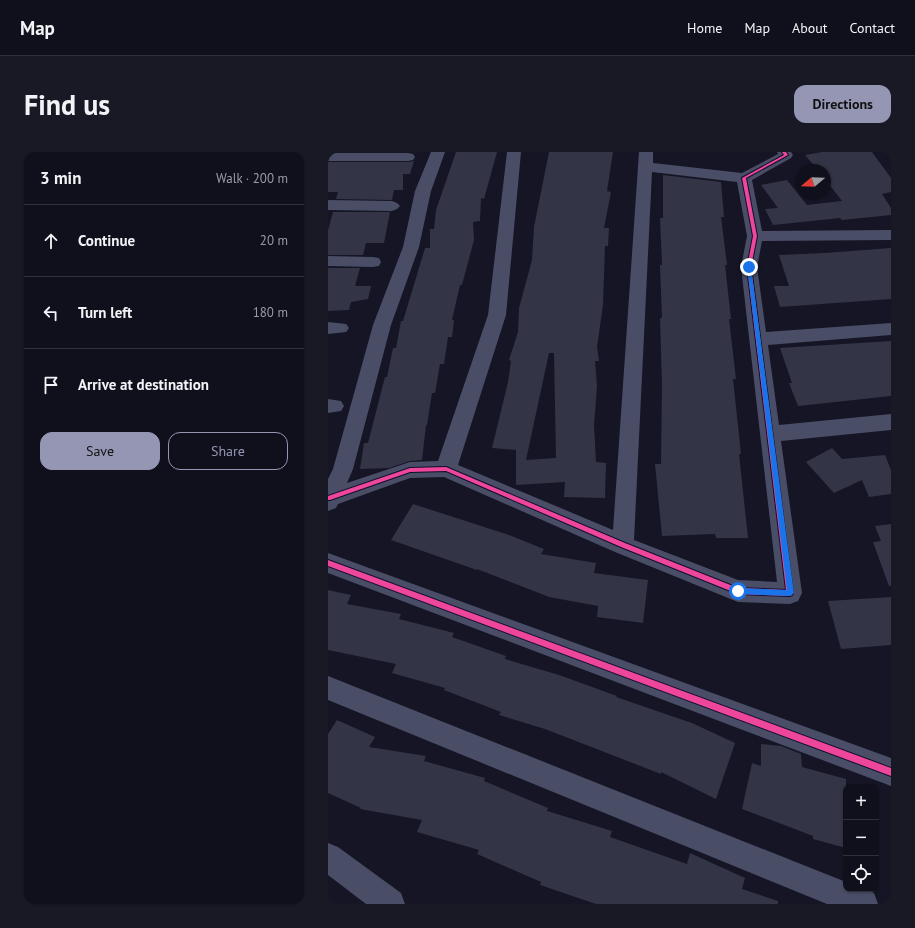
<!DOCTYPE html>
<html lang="en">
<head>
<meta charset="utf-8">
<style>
  :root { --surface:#10101c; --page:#191925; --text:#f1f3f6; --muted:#9c9da3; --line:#30303b; --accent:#9496b3 }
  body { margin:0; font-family:"PT Sans",sans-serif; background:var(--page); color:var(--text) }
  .controls { position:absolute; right:12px; bottom:12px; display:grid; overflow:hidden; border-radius:8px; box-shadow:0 1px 3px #0004 }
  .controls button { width:36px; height:36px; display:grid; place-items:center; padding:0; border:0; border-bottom:1px solid var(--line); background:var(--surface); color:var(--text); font:20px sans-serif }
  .compass { position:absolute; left:467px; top:12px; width:36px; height:36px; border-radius:50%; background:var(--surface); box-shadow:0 1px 3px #0004; rotate:251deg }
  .stop { position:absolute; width:12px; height:12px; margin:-9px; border:3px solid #1a73e8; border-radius:50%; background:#fff }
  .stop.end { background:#1a73e8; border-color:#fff; box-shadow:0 1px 4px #0008 }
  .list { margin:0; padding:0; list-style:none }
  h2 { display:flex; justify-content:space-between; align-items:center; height:52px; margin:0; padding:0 16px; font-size:17px }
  h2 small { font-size:13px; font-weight:400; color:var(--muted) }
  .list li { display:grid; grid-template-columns:26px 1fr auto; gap:12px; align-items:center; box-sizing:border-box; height:72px; padding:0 16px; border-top:1px solid var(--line) }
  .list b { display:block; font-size:15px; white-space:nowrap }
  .list em { font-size:13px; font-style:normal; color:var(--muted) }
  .actions { display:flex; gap:8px; padding:12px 16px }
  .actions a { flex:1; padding:9px 0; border:1px solid var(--accent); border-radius:12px; text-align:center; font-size:14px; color:var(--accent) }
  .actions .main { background:var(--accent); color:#111 }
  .icon { flex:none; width:22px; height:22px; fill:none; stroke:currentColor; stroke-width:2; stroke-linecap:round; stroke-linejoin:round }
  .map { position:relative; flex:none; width:563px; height:752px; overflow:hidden; border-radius:12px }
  header { display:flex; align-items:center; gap:24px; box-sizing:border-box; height:56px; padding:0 20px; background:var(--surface); border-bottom:1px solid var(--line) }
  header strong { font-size:19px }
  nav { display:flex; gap:22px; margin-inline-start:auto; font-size:14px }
  .intro { display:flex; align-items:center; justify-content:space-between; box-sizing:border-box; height:96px; padding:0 24px }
  h1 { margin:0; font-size:28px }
  .button { padding:10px 18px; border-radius:12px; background:var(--accent); color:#111; font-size:14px; font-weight:700 }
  main { display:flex; gap:24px; padding:0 24px }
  aside { flex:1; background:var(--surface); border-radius:12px; box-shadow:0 1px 3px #0004 }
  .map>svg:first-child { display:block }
  .building { fill:#333446; fill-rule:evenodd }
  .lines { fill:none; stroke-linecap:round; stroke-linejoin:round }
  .minor { fill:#4a4d66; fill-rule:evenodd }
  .cycleway-casing { stroke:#0f0f2b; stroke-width:2 }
  .cycleway { fill:#ed469a; fill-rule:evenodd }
  .route { fill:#1a73e8 }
</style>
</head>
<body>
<header>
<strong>Map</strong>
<nav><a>Home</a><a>Map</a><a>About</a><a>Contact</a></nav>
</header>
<div class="intro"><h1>Find us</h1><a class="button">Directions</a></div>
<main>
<aside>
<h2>3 min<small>Walk · 200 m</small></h2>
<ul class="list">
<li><svg class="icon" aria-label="ahead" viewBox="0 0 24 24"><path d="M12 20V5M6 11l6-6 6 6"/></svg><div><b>Continue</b></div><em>20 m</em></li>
<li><svg class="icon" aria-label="left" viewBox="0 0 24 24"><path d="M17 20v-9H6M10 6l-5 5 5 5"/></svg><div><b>Turn left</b></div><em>180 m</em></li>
<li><svg class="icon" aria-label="arrive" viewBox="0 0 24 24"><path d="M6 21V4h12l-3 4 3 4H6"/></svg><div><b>Arrive at destination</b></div></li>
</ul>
<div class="actions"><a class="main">Save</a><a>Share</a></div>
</aside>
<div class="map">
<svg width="563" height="752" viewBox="0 0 563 752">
  <rect width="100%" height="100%" fill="#151525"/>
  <g class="building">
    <polygon points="128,0 169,0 156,47 153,46 152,69 145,70 146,88 134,133 132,133 124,168 126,168 124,185 120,185 116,212 112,212 107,241 104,241 99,273 98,273 94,308 82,309 61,316 32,317 36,291 40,291 57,225 59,225 65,196 68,196 73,169 75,169 97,96 102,96 102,77 106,77 108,58"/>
    <path d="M221,0H285L279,39L283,40L276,76H281L280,94H277L275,153L269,195L271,209H267L269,234L266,273L268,310L278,311L277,346L236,345L237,330L188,333V298L164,296L180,230L183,209L181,208L190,180L191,156L204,108L206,75ZM221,201H226L228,306L198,308Z"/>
    <polygon points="494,0 544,0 563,26 563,40 554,42 563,56 563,63 514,68 512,66 445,73 437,57 450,56 433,33 459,28 479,53 514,49 497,27 497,18 490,18 477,3"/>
    <polygon points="86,9 82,22 75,22 75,38 66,38 64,48 8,47 10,40 0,40 0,10 80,10"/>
    <polygon points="335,23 393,30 396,65 393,65 399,113 397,113 403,167 401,167 408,227 405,227 413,302 411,302 420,386 388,386 387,382 334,384 327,312 333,312 334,233 332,166 334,166 332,113 334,113 332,66 335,66"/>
    <polygon points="5,60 62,60 56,91 38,91 35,103 0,103 0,78"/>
    <polygon points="563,96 563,147 452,155 446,134 461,134 451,103 497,101"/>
    <polygon points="0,116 32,116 27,134 43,134 40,147 23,150 21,158 0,159"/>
    <polygon points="563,189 563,244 470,254 461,231 464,231 452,196"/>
    <polygon points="504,296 514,307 557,303 563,318 563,342 541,345 534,328 506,341 478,310"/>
    <polygon points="85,352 181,383 216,397 213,402 268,411 266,421 320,428 315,471 269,465 270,454 221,445 149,417 149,418 63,388"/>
    <polygon points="563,372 563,434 561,434 545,390 553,389 547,374"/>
    <polygon points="0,438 23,443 19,452 73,462 71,467 126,481 124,485 178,504 177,507 231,523 289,544 288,545 364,571 407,591 388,647 333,620 333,622 217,577 171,563 173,560 116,538 117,536 64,521 68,512 0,498"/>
    <polygon points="563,445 563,493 513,497 500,449"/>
    <polygon points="9,568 47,585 41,595 98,604 96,609 157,626 156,629 220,656 219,659 284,679 282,685 359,712 362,701 417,726 414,737 450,749 450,752 268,752 212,733 213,730 149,702 151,698 89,680 94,668 32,657 33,656 0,641 0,582"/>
    <polygon points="433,592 453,594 473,602 474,615 518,627 518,696 485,687 485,684 414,657 424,611 433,614"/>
  </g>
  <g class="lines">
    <g class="minor">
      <path d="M103,0H117L103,39L91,95L63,173L25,317L19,331L82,310L110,309L160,163L179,0H193L178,163L130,313L285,378L311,0H325V11L414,21L450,2L449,0H463L465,3L463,6L424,28L434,79L563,78V88L434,89L429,115L438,180L563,171V183L440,193L451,273L563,262V278L453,289L474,441L470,449L462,452L410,450L287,400L116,325L82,326L10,352L8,356L0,359V327L5,317L45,173L75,95L87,39ZM324,20L409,30L419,84L413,115L449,430L410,428L306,388Z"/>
      <polygon points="0,1 80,1 85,2 87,5 85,8 80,9 0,9"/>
      <polygon points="0,48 64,49 69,51 72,54 69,57 64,59 0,58"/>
      <polygon points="0,104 45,105 51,106 53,110 51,114 45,115 0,114"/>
      <polygon points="0,170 18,172 21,176 18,180 0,182"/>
      <polygon points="0,247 13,249 16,254 13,259 0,261"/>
      <polygon points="0,401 563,606 563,634 0,421"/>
      <polygon points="0,524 518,730 518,737 535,737 546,741 550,752 499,752 0,548"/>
      <polygon points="0,691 10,695 73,741 77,752 38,752 0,723"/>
    </g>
    <defs>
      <g id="cycleway">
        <polygon points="454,0 458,0 460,3 418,26 429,84 423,115 465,441 464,443 462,444 410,442 293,395 118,319 82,320 2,348 0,348 0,344 82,316 118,315 297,391 410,436 458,438 419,115 425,84 414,26 456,3"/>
        <polygon points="0,408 563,616 563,624 0,414"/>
      </g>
    </defs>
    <use href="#cycleway" class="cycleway-casing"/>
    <use href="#cycleway" class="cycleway"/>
  </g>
  <polygon class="route" points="419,114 423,115 466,441 462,444 410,442 407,439 410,436 459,438"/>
</svg>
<div class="controls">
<button>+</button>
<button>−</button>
<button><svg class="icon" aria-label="locate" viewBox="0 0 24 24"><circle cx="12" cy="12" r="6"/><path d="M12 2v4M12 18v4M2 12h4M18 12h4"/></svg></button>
</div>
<svg class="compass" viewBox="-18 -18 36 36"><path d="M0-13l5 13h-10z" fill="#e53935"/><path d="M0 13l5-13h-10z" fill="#9c9da3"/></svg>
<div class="stop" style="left:410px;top:439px"></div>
<div class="stop end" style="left:421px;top:115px"></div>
</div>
</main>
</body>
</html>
